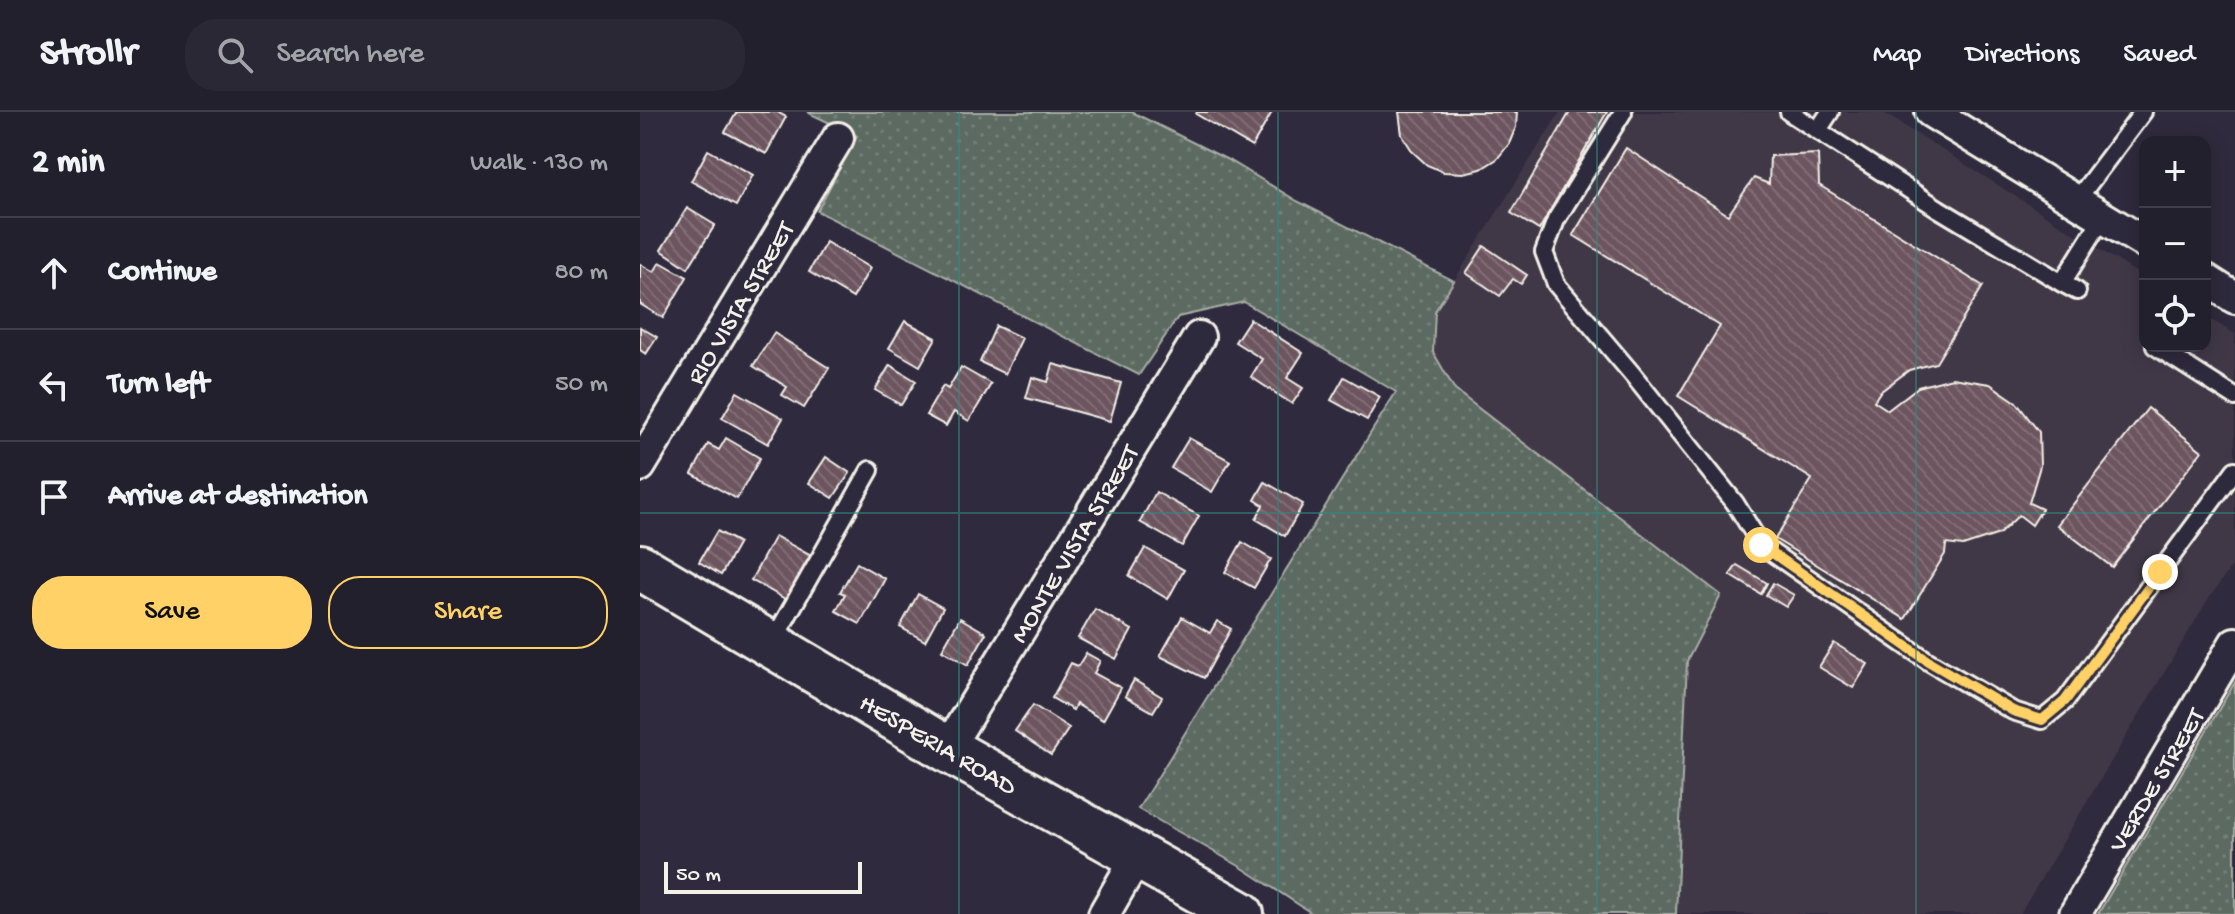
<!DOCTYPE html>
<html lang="en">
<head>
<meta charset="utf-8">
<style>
  :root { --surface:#23202e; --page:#2b2836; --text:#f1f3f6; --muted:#a3a3aa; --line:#403e4a; --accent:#ffd166 }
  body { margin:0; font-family:"Gochi Hand",sans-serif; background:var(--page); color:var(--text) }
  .controls { position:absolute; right:24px; top:24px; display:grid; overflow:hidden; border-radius:16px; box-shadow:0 4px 20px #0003 }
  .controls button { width:72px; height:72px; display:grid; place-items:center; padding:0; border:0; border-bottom:2px solid var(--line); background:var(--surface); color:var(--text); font:40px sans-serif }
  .scale { position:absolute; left:24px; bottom:20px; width:198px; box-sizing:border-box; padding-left:8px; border:4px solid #f4f1e8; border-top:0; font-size:22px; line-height:28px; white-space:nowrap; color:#f4f1e8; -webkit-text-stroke:6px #2f2a3d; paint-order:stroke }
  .stop { position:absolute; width:24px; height:24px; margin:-18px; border:6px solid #ffd166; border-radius:50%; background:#fff }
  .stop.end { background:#ffd166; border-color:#fff; box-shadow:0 2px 8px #0008 }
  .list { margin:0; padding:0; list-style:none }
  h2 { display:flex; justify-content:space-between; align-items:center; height:104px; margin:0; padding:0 32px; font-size:34px }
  h2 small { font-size:26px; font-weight:400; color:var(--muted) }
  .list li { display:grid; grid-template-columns:52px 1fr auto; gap:24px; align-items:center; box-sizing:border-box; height:112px; padding:0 32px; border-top:2px solid var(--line) }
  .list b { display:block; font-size:30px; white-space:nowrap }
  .list em { font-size:26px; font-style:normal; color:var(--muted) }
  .actions { display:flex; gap:16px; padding:24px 32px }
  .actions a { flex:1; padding:18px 0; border:2px solid var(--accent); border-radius:32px; text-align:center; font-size:28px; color:var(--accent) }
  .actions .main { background:var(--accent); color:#111 }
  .icon { flex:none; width:44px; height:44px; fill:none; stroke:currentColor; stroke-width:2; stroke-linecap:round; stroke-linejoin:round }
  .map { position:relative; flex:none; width:1595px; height:802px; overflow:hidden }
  header { display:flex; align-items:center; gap:48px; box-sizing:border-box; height:112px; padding:0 40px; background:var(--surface); border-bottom:2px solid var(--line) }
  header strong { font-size:38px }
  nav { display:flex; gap:44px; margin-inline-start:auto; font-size:28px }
  .search { width:560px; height:72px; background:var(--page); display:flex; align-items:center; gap:20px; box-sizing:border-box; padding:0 28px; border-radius:32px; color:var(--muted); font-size:30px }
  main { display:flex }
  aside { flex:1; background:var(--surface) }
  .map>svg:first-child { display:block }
  .built { fill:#413747 }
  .grass { fill:url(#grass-dots); stroke:#a8aea5; stroke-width:2 }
  .building { fill:url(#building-back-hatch); stroke:#f4f1e8; stroke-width:2 }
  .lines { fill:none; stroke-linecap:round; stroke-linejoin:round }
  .lane-casing { stroke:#f4f1e8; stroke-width:22 }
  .street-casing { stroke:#f4f1e8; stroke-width:36 }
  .secondary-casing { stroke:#f4f1e8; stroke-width:50 }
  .lane { stroke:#2f2a3d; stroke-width:16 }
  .street { stroke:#2f2a3d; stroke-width:30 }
  .secondary { stroke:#2f2a3d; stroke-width:44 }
  .route { stroke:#ffd166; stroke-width:10 }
  .grid { fill:none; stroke:#318880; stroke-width:2; stroke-opacity:0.55 }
  .labels { text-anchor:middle; stroke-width:6; stroke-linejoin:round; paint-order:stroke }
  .street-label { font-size:26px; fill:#f4f1e8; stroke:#2f2a3d }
</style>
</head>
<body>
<header>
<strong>Strollr</strong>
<div class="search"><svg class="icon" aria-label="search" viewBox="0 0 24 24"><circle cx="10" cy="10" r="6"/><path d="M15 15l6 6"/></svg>Search here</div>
<nav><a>Map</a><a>Directions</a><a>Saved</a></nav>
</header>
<main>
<aside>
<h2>2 min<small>Walk · 130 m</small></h2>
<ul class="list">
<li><svg class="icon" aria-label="ahead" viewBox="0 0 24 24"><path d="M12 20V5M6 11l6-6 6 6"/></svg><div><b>Continue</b></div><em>80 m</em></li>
<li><svg class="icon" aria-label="left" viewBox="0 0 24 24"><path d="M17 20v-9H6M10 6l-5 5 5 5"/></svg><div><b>Turn left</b></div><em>50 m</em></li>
<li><svg class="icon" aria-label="arrive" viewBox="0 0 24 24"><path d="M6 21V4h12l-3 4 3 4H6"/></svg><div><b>Arrive at destination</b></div></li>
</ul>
<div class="actions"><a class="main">Save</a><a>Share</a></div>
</aside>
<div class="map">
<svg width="1595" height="802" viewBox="0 0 1595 802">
  <defs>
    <pattern id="grass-dots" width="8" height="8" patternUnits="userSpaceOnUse" patternTransform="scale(2)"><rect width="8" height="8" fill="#5c6b62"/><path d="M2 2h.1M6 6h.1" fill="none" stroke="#748178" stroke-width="1.8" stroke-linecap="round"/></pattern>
    <pattern id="building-back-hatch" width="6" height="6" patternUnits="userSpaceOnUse" patternTransform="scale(2)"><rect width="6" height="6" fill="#6c555f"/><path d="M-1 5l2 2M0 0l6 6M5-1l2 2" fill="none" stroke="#826e76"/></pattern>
  </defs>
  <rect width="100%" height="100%" fill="#2f2a3d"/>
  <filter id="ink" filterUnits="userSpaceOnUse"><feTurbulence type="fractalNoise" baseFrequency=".0125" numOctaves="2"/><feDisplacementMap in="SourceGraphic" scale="16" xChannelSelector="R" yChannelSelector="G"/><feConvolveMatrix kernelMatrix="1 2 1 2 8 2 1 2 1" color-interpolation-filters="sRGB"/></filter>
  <g filter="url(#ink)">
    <polygon class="built" points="920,0 1242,0 1505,166 1505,234 1565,234 1565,204 1595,222 1595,450 1567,489 1380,802 1036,802 1047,549 1081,483 815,278 793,240 795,199"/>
    <g class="grass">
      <polygon points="167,0 492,0 594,51 657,89 814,169 795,199 793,240 815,278 1081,483 1047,549 1036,802 673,802 601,755 498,697 756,280 604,190 538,205 499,263 177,99 217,24"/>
      <polygon points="1595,570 1595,802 1458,802"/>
    </g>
    <g class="building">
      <polygon points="97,0 137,0 146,5 126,42 85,20"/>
      <polygon points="557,0 632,0 612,35 556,2"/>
      <polygon points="759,0 877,0 876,15 869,32 857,47 841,57 823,61 804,60 787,53 773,40 762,23"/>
      <polygon points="930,0 967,0 899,118 871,101"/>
      <polygon points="986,36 1088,103 1114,66 1129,72 1130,44 1178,42 1179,73 1343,174 1296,251 1269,258 1240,280 1234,289 1248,298 1278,275 1312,266 1350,272 1376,290 1399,320 1400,354 1389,391 1402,397 1392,413 1379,403 1359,422 1323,434 1306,432 1305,442 1265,507 1135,427 1172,367 1038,284 1080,214 933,123"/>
      <polygon points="68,38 113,63 96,94 51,69"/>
      <polygon points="47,96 75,113 48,156 21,138"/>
      <polygon points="186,130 230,156 213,186 169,160"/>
      <polygon points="844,134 887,163 881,172 873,167 860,184 826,161"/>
      <polygon points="20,150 47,165 23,206 0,192 0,152 14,160"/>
      <polygon points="610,207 663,241 647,266 663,276 652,292 611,265 622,247 595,230"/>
      <polygon points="265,209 296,226 280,254 249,236"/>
      <polygon points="356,214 382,226 365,262 340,250"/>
      <polygon points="0,215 17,225 6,242 0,238"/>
      <polygon points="134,221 189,256 164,296 142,283 147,275 113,254"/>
      <polygon points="413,252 481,271 470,309 386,286 392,265 408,270"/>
      <polygon points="250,253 276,269 261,293 235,278"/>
      <polygon points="321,255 351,272 329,309 314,300 306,314 286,303 303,274 308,277"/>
      <polygon points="704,265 740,285 727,308 691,288"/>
      <polygon points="97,280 143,306 128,332 82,306"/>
      <polygon points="1508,296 1562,339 1472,455 1417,413"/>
      <polygon points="86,326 120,346 97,387 52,362 68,332 79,338"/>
      <polygon points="549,326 590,349 572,380 531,356"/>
      <polygon points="186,345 210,361 193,386 169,371"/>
      <polygon points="625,370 663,392 645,424 616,407 623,393 615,388"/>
      <polygon points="516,380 559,404 542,434 500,410"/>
      <polygon points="77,419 99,431 81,463 59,450"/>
      <polygon points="135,424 171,444 147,488 111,468"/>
      <polygon points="602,430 631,447 614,476 585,460"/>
      <polygon points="505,436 544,458 528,487 489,464"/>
      <polygon points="217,451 245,467 220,512 196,499 205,482 200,480"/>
      <polygon points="1097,453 1127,471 1121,482 1090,463"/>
      <polygon points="1133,471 1154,483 1146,495 1126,483"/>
      <polygon points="278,482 303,496 285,529 260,515"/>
      <polygon points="455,497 492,518 476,547 438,526"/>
      <polygon points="542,505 570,521 577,509 591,517 564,566 520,544"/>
      <polygon points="320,506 346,521 328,553 302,538"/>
      <polygon points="1194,531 1228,552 1213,576 1179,555"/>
      <polygon points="446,541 460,549 454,561 481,576 463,608 436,592 433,598 412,586 431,551 438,554"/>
      <polygon points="494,568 522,585 513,600 485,584"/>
      <polygon points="393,593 429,616 411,643 375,619"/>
    </g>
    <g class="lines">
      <defs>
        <g id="lane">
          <polyline points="983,0 916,108 904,140 916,172 993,263 1095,391 1121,433 1288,549 1373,599 1402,608 1425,589 1595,358"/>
          <polyline points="1149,0 1299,97 1422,171 1463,105"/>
          <polyline points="1178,18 1190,0"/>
          <polyline points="1436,89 1503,0"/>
          <polyline points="1422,171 1437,179"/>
          <polyline points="1515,234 1595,285"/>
          <polyline points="132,531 230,358"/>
        </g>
        <g id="street">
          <polyline points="1291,0 1505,131"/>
          <polyline points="1565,167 1595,186"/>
          <polyline points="0,354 198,26"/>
          <polyline points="307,637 559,225"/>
          <polyline points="464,802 498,743"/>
          <polyline points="1435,802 1595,531"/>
        </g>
        <polyline id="secondary" points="0,455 307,637 601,802"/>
      </defs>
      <use href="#lane" class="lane-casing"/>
      <use href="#street" class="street-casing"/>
      <use href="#secondary" class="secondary-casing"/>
      <use href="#lane" class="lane"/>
      <use href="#street" class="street"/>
      <use href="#secondary" class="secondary"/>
    </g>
  </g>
  <g class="lines" filter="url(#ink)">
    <polyline class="route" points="1121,433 1288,549 1373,599 1402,608 1425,589 1520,460"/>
  </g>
  <path class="grid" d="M319,0V802M638,0V802M957,0V802M1276,0V802M0,401H1595"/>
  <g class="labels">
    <g class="street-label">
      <text transform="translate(99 190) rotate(-59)" y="9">RIO VISTA STREET</text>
      <text transform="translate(433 431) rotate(-59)" y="9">MONTE VISTA STREET</text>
      <text transform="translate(299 631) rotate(30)" y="9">HESPERIA ROAD</text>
      <text transform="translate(1515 667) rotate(-59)" y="9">VERDE STREET</text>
    </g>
  </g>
</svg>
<div class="controls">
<button>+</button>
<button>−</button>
<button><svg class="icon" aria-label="locate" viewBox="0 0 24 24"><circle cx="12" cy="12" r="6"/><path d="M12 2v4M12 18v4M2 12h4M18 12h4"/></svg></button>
</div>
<div class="scale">50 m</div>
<div class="stop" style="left:1121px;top:433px"></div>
<div class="stop end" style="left:1520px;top:460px"></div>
</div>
</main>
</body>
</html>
